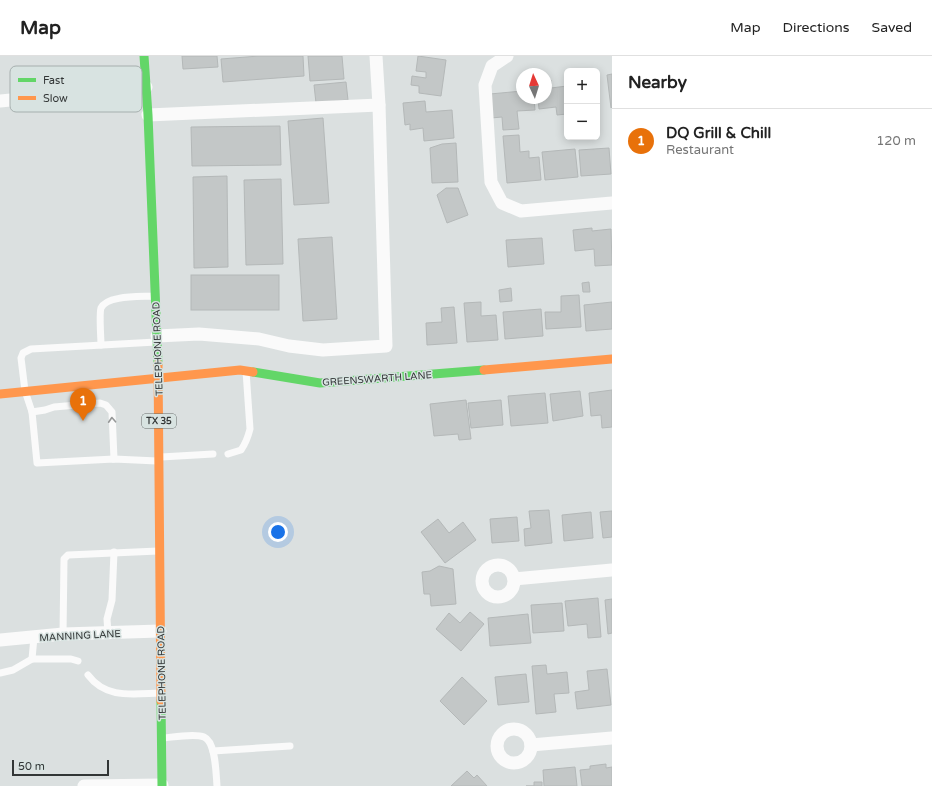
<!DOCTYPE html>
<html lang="en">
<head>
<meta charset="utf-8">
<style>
  :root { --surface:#fff; --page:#f2f2f2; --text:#222; --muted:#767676; --line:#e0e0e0; --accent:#ea580c }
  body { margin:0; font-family:"Varela Round",sans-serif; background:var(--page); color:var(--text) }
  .controls { position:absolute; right:12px; top:12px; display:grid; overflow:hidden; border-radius:6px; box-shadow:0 2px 10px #0003 }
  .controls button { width:36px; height:36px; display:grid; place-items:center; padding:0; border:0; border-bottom:1px solid var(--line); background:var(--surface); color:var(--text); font:20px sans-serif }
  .compass { position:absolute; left:516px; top:12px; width:36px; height:36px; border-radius:50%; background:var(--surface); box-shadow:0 2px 10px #0003; rotate:356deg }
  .scale { position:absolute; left:12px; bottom:10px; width:97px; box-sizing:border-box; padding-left:4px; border:2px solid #323636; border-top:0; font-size:11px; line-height:14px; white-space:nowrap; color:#323636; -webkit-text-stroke:3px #d8e3e1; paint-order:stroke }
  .you { position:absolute; left:278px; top:476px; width:14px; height:14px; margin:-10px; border:3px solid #fff; border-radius:50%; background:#1a73e8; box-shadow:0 0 0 6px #1a73e833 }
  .badge { display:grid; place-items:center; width:26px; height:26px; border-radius:50%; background:var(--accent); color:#fff; font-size:13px; font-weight:700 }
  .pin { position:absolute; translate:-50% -33px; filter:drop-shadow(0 1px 2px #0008) }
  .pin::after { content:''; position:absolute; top:21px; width:14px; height:12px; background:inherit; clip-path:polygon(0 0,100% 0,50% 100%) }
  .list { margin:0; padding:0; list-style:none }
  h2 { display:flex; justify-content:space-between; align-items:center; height:52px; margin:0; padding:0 16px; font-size:17px }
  h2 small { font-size:13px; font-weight:400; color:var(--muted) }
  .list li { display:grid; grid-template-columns:26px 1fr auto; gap:12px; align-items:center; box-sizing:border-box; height:64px; padding:0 16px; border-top:1px solid var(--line) }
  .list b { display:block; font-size:15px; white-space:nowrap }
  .list p { margin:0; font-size:13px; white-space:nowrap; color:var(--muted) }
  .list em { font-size:13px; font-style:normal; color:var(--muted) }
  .map { position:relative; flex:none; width:612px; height:730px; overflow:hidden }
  header { display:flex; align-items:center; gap:24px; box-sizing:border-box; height:56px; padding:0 20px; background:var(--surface); border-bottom:1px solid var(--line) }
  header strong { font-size:19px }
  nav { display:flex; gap:22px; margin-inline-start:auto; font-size:14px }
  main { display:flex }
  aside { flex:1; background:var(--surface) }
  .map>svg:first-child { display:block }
  .building { fill:#c3c7c7; stroke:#b4b8b8 }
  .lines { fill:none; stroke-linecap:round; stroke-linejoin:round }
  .lane { stroke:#fafafa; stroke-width:7 }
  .street { stroke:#fafafa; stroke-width:13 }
  .fast { stroke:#63d668; stroke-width:9 }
  .slow { stroke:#ff974d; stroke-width:9 }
  .oneway { stroke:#969898 }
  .labels { text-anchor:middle; stroke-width:3; stroke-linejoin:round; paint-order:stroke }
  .shield { fill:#d8e3e1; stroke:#646a69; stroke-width:1 }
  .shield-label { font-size:9px; font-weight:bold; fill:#323636 }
  .street-label { font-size:10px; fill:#323636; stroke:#d8e3e1 }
  .key { fill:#d8e3e1; stroke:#a6afae; stroke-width:1 }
  .key-label { font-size:11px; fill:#323636 }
</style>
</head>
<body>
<header>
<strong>Map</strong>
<nav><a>Map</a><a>Directions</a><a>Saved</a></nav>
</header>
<main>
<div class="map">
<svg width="612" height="730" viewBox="0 0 612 730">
  <rect width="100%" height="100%" fill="#dbe0e0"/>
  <g class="building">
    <polygon points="182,0 217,0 218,11 183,13"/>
    <polygon points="259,0 303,0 304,20 223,26 221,3"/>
    <polygon points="308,0 342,0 344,23 310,25"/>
    <polygon points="418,0 446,4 441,40 419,37 419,30 411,29 412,20 426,22 426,16 416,15"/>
    <polygon points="612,18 612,51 611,52 607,19"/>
    <polygon points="551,24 551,32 567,30 567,58 557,59 556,51 539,53 538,42 546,42 546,25"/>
    <polygon points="346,26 348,44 316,47 314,29"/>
    <polygon points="522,35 522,42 534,42 535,54 517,55 519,73 503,74 502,61 491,62 490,38"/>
    <polygon points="425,45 426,56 452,54 454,82 424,85 423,72 410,74 410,68 405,69 403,47"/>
    <polygon points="323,62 329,147 294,149 288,65"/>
    <polygon points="280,70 281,109 192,110 191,71"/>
    <polygon points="519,79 520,96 529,95 529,102 539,101 541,124 507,127 503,80"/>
    <polygon points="456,87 458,126 432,127 430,92 442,88"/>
    <polygon points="609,92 611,118 581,120 579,94"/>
    <polygon points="575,93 578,121 545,124 542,96"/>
    <polygon points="227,120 228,211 194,212 193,121"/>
    <polygon points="281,123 283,208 246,209 244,124"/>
    <polygon points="446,132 458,132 468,159 447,167 437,139"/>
    <polygon points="592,172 592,175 611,173 612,209 595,210 594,193 575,195 573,174"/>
    <polygon points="332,181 337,263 303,265 298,183"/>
    <polygon points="542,182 544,208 508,211 506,184"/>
    <rect x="191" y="219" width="88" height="35"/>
    <polygon points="589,226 590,236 583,236 582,227"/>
    <polygon points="511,232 512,245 500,246 499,234"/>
    <polygon points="579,239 581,271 546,273 545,256 561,256 561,240"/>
    <polygon points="481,246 481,260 496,259 498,284 467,286 464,247"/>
    <polygon points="612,246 612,273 586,275 584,249"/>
    <polygon points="454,251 457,287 427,289 426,267 442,266 441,252"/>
    <polygon points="541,253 543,280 505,283 503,256"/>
    <polygon points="612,334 612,371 602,372 601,359 591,360 589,337"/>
    <polygon points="580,335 583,360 553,365 550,338"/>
    <polygon points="545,337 548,367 511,370 508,340"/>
    <polygon points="466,344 471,383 459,384 458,378 434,380 430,348"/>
    <polygon points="501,344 503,369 471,372 468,347"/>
    <polygon points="549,454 552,487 525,490 524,473 531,472 529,455"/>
    <polygon points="612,455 612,481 603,482 600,456"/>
    <polygon points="591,456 593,482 564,485 562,459"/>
    <polygon points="517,461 519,485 492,487 490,463"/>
    <polygon points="438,463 449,477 463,466 476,484 445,507 421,476"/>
    <polygon points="439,510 453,513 456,548 431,550 430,538 424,538 422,516 430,515"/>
    <polygon points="598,542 601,581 588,582 587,568 568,570 565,545"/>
    <polygon points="612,543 612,577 608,578 605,544"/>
    <polygon points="562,547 564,575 533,577 531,549"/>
    <polygon points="470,556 484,568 461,595 436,573 449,557 460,567"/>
    <polygon points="528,558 531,587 490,590 488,562"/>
    <polygon points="546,609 547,618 567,616 569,637 554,638 556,656 536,658 532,610"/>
    <polygon points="607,613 611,649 577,653 575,636 589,634 587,615"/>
    <polygon points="526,618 529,646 498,649 495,621"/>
    <polygon points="462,621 487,645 464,669 440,645"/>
    <polygon points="606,708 606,712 612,711 612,730 582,730 580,714 590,713 590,710"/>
    <polygon points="575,711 577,730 544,730 543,714"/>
    <polygon points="467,715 474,722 477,719 487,730 451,730"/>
    <polygon points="534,726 542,726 542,730 526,730 534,730"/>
  </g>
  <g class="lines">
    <g class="lane">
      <polyline points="156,286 31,293 23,297 21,302 25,335 32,356 37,407 114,403 157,405"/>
      <path d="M101,289C101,282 99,258 101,252C107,239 140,241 154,240"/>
      <polyline points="32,356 45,354 54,351 100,347 106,349 112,356 114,403"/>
      <path d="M228,398L241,394C246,387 248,381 250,373L246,315"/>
      <polyline points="161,401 213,398"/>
      <polyline points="108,577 107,563 112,544 114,496"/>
      <polyline points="63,578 64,503 68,499 158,495"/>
      <polyline points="32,603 34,581"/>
      <polyline points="0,617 13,614 32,603 71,603 78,605"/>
      <path d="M88,619C106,643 132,638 159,637"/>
      <path d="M164,682C174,681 195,677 204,681C216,686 216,718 217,730"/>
      <polyline points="213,695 290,690"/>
    </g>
    <g class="street">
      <polyline points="507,0 492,10 485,29 491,126 502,147 521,155 612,147"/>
      <polyline points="0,45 146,31"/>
      <polyline points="148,59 379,49"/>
      <polyline points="157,280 199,278 259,283 289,290 323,294 386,290 379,49 376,0"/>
      <circle cx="498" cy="525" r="16"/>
      <polyline points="514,523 612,514"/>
      <polyline points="0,584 63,578 160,575"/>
      <circle cx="514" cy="690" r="17"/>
      <polyline points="531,689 612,682"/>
      <polyline points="84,730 162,729"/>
    </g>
    <g class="fast">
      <polyline points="144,0 148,59 158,308"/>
      <polyline points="253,316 320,327 484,314"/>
      <polyline points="161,645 162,730"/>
    </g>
    <g class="slow">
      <polyline points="158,308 161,645"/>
      <polyline points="484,314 612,303"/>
      <polyline points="0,338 240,314 253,316"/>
    </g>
  </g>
  <defs><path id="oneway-chevron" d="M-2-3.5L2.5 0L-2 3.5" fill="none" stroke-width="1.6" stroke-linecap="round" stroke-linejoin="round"/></defs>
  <use class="oneway" href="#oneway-chevron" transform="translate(112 364) rotate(-93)"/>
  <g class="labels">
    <rect class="shield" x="142" y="358" width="34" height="14" rx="3"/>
    <g class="shield-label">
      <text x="159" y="368">TX 35</text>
    </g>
    <g class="street-label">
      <text transform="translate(157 293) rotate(-92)" y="4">TELEPHONE ROAD</text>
      <text transform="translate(377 322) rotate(-4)" y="4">GREENSWARTH LANE</text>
      <text transform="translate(80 579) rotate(-3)" y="4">MANNING LANE</text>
      <text transform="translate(161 617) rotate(-91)" y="4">TELEPHONE ROAD</text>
    </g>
  </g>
  <rect x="10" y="10" width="132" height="46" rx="6" class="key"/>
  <rect x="18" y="22" width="18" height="4" fill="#63d668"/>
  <rect x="18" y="40" width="18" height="4" fill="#ff974d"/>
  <g class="key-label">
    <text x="43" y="28">Fast</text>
    <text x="43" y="46">Slow</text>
  </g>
</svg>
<div class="controls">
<button>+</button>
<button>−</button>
</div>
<svg class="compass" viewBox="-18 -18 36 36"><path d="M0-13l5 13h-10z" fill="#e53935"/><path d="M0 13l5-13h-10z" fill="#767676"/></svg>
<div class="scale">50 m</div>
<div class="you"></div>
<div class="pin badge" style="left:83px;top:365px;background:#e8710a">1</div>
</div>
<aside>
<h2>Nearby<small></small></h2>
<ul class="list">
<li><span class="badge" style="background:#e8710a">1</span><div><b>DQ Grill &amp; Chill</b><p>Restaurant</p></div><em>120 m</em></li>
</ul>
</aside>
</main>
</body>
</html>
